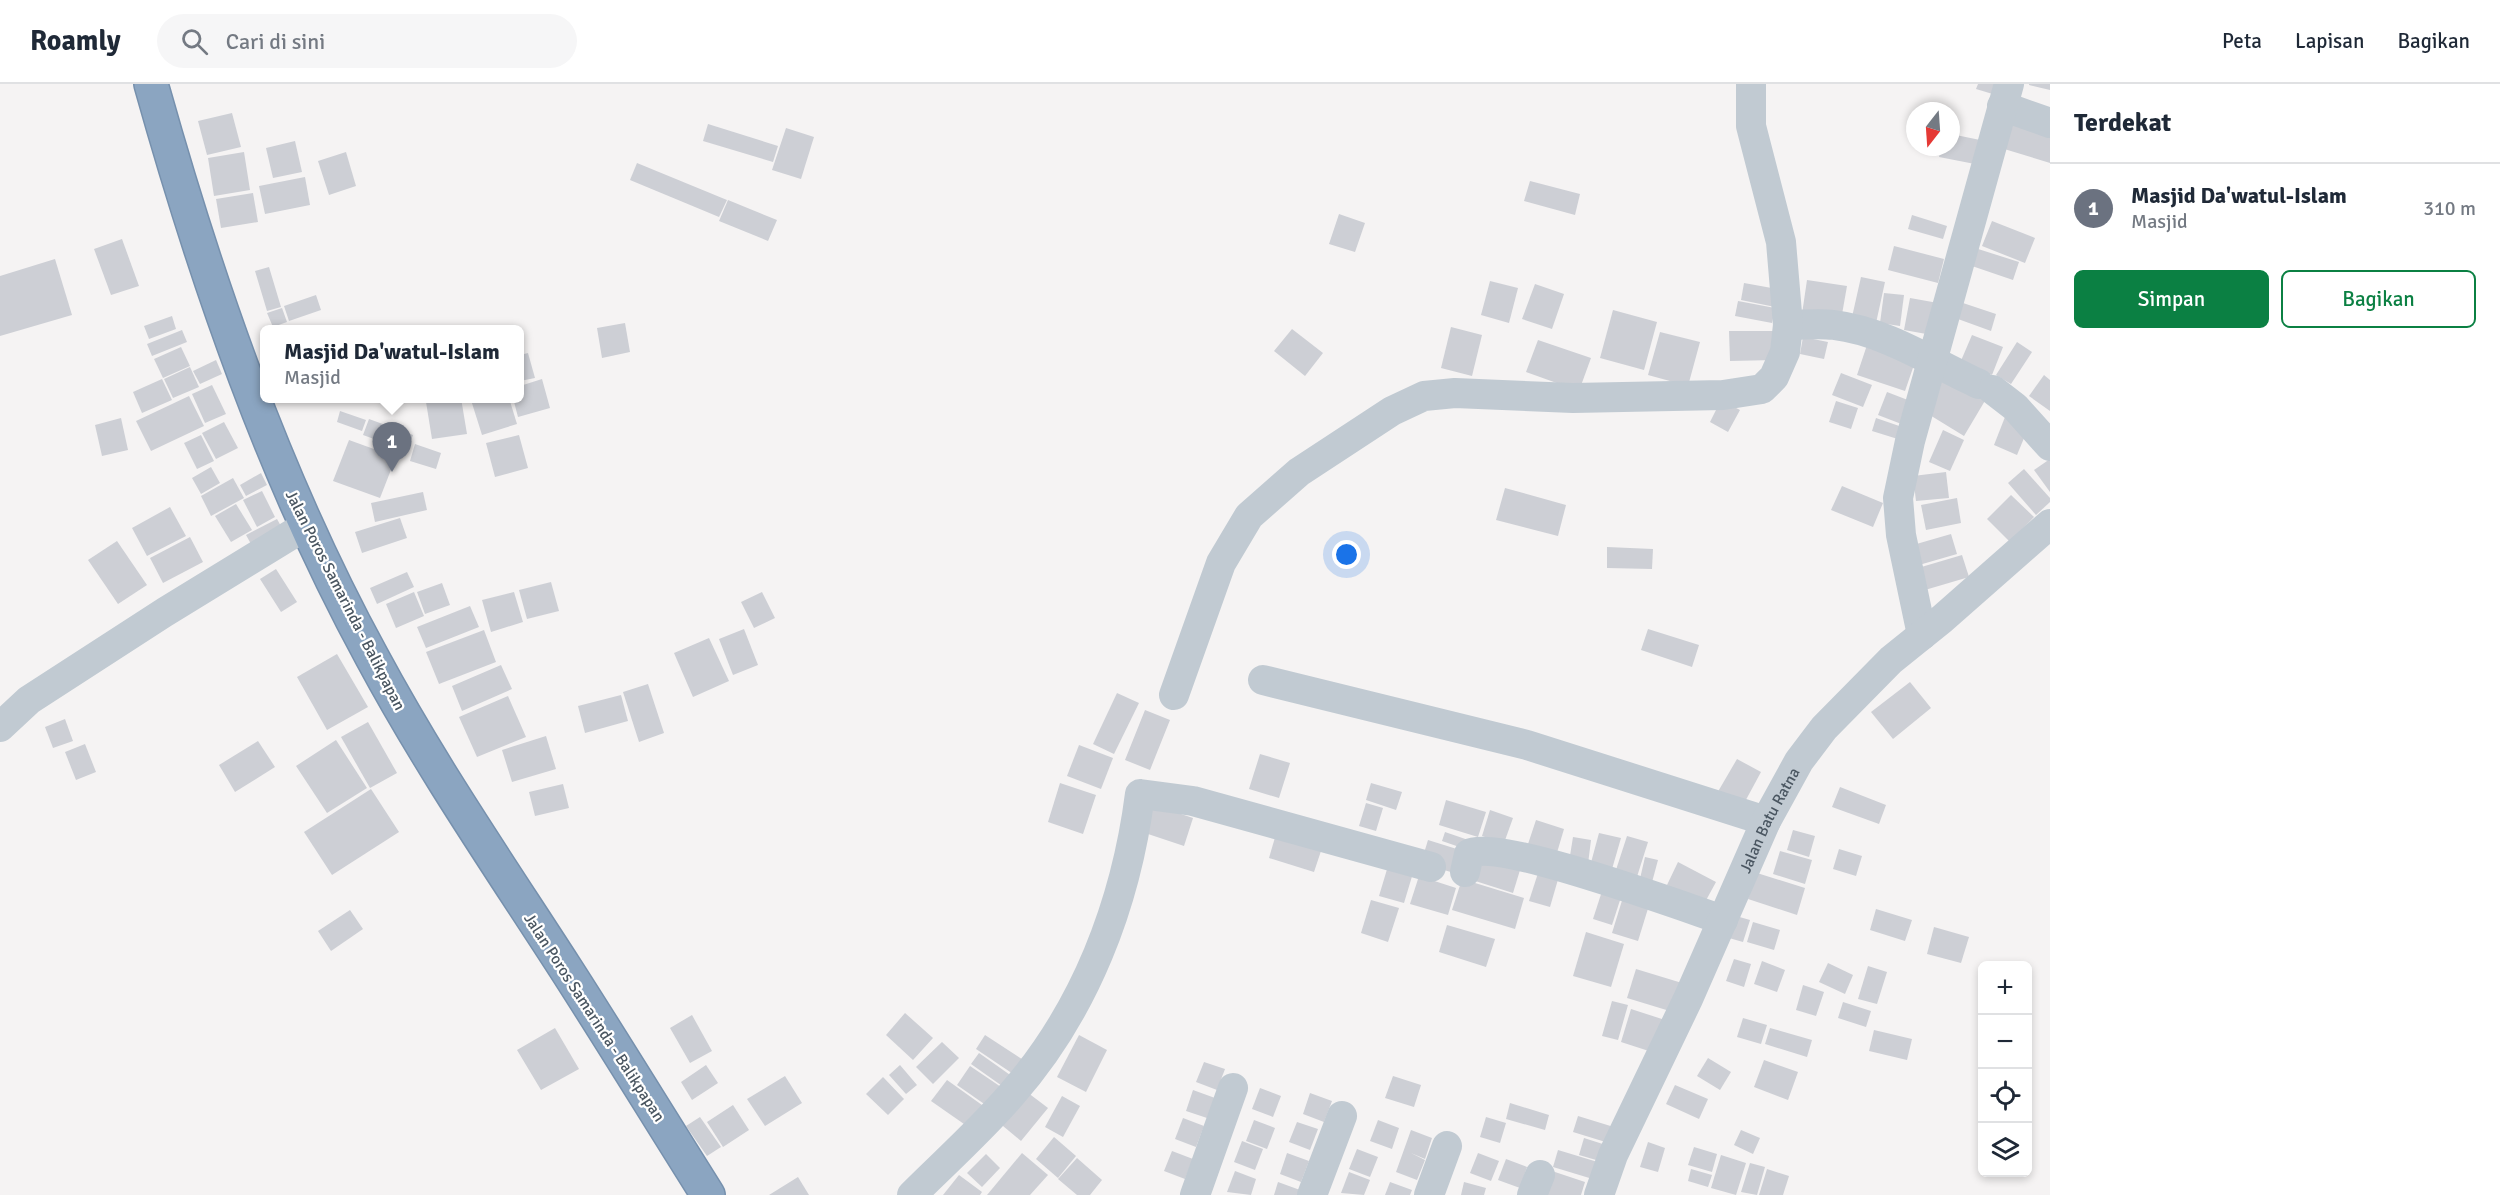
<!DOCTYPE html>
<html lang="id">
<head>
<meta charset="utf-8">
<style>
  :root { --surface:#fff; --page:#f6f6f7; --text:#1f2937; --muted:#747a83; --line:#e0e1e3; --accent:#0b8043 }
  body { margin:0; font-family:Signika,sans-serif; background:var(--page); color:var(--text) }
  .controls { position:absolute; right:18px; bottom:18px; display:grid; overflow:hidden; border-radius:9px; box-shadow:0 3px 9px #0003 }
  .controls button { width:54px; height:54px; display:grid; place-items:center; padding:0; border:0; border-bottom:2px solid var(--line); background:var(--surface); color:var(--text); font:30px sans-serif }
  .compass { position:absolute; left:1906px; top:18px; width:54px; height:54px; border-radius:50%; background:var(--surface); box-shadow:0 3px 9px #0003; rotate:197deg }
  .you { position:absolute; left:1347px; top:471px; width:21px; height:21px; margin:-15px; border:4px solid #fff; border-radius:50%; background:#1a73e8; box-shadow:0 0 0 9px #1a73e833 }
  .badge { display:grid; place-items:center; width:39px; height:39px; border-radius:50%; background:var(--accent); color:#fff; font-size:20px; font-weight:700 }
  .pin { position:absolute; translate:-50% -50px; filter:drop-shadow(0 2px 3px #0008) }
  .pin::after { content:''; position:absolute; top:32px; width:21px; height:18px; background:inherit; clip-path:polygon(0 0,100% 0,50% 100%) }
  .popup { position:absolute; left:260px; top:241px; width:264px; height:78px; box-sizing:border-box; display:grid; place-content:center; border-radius:9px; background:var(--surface); filter:drop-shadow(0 2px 4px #0005); font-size:20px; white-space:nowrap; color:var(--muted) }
  .popup b { font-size:22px; color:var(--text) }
  .popup::after { content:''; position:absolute; left:50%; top:100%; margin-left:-12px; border:12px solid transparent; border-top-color:var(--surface) }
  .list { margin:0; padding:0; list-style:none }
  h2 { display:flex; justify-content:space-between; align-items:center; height:78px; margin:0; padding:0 24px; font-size:26px }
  h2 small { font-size:20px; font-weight:400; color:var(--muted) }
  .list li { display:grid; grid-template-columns:39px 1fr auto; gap:18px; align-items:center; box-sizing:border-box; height:90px; padding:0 24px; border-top:2px solid var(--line) }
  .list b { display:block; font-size:22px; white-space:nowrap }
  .list p { margin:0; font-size:20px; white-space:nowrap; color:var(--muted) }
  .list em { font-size:20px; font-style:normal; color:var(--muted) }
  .actions { display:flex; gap:12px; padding:18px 24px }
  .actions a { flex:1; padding:14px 0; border:2px solid var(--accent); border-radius:9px; text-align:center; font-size:21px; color:var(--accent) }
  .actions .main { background:var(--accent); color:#fff }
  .icon { flex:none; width:33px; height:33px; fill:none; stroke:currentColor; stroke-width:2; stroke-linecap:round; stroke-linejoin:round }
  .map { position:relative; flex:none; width:2050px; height:1111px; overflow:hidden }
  header { display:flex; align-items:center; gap:36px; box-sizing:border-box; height:84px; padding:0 30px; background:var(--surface); border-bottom:2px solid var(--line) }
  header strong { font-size:28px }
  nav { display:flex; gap:33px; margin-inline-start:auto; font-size:21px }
  .search { width:420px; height:54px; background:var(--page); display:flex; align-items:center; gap:15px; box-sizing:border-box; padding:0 21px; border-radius:33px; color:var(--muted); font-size:22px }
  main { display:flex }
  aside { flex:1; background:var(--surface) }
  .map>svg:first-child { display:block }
  .building { fill:#cdcfd5 }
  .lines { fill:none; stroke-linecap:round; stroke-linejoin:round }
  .highway-casing { stroke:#7690ad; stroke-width:36 }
  .minor { stroke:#c1cad2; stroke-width:30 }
  .highway { stroke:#8ba5c1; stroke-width:33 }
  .labels { text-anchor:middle; stroke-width:4.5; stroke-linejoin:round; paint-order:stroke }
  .street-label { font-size:16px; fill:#4a5661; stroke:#fff }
</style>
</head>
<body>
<header>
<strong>Roamly</strong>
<div class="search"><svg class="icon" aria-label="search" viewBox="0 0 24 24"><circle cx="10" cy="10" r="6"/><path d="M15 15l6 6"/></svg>Cari di sini</div>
<nav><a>Peta</a><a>Lapisan</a><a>Bagikan</a></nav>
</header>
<main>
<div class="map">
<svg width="2050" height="1111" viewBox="0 0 2050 1111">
  <rect width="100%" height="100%" fill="#f5f3f3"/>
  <g class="building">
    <polygon points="1978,0 2000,0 1996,11 1976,5"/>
    <polygon points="2050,0 2050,6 2029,1 2029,0"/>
    <polygon points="232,29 241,63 207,71 198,37"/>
    <polygon points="2010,37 2050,50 2050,79 2001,64"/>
    <polygon points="708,40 778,62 773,78 703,57"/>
    <polygon points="786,44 814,53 801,95 772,86"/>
    <polygon points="1951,50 1985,57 1980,81 1939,73 1941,63 1951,63"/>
    <polygon points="295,57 302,88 273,94 266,64"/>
    <polygon points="244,68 250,106 214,112 208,74"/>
    <polygon points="346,68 356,102 329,111 318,77"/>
    <polygon points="637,79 727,116 719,133 630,96"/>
    <polygon points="305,93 310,121 265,130 259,102"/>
    <polygon points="1530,97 1580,110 1575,131 1524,117"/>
    <polygon points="253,109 258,138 221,144 216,115"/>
    <polygon points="728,116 777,136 768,157 719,137"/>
    <polygon points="1339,130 1365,139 1355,168 1329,160"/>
    <polygon points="1912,131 1947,142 1943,155 1908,145"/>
    <polygon points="1992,137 2035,154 2025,179 1982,162"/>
    <polygon points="122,155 139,202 111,211 94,165"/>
    <polygon points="1894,162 1944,175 1938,199 1888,186"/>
    <polygon points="1975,164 2019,178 2013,196 1969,181"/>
    <polygon points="55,175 72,231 0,252 0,192"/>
    <polygon points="269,183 281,223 267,227 255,187"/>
    <polygon points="1861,193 1885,198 1876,239 1852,233"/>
    <polygon points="1807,196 1847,202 1841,236 1802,230"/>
    <polygon points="1490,197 1518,204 1509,239 1481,231"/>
    <polygon points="1744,199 1783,206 1780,224 1741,216"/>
    <polygon points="1535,200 1564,210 1552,245 1522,235"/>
    <polygon points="1884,209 1904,211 1900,242 1880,239"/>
    <polygon points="316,211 321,226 289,237 284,222"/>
    <polygon points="1910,214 1938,219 1932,251 1904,246"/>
    <polygon points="1738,217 1775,224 1772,239 1735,232"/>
    <polygon points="1963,219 1996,230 1991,247 1958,235"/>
    <polygon points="282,224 287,238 273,243 267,229"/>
    <polygon points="1613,226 1657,238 1644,286 1600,274"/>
    <polygon points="172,232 176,245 149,255 144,242"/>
    <polygon points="625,239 630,268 602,274 597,244"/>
    <polygon points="1451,243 1482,251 1472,292 1441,284"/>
    <polygon points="1292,245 1323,269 1305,292 1274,267"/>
    <polygon points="182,246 187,258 152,272 147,260"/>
    <polygon points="1729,247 1775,247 1775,276 1730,277"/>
    <polygon points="1660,248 1700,258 1688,302 1648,291"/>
    <polygon points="1972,251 2003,263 1992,291 1960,279"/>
    <polygon points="1803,253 1828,258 1824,275 1800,270"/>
    <polygon points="1538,256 1591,274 1579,307 1526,288"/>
    <polygon points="2017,258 2032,268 2011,300 1996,291"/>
    <polygon points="1867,261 1915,278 1905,307 1857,291"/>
    <polygon points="181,263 190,282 163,294 154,275"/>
    <polygon points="528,269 535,294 520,297 520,271"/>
    <polygon points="216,276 222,290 200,300 193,287"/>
    <polygon points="190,283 199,303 173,314 164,295"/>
    <polygon points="1941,288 1986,315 1964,352 1920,325"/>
    <polygon points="1841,289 1872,301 1863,323 1832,311"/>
    <polygon points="2044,291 2050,296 2050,327 2029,312"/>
    <polygon points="162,295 172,316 142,329 133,308"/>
    <polygon points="542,295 550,324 518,333 513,314 520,314 520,302"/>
    <polygon points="212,301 226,330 205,339 192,310"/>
    <polygon points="1887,308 1913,318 1904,341 1878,331"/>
    <polygon points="189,312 204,342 151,367 136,337"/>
    <polygon points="449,314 461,314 467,350 432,355 426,318"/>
    <polygon points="476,314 509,314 517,340 482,351 471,316"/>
    <polygon points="1721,316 1740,326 1728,348 1710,338"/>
    <polygon points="1836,317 1858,324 1851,345 1829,338"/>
    <polygon points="340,327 366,336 362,347 337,338"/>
    <polygon points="2005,333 2029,342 2017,371 1994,361"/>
    <polygon points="121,334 128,366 102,372 95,341"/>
    <polygon points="1876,334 1905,344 1901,356 1872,347"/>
    <polygon points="369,335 413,351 407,367 363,351"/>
    <polygon points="224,338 238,364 216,375 202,349"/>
    <polygon points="1943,346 1964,356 1950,387 1929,378"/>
    <polygon points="201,351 214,377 197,385 184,359"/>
    <polygon points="519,351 528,384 495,393 486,359"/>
    <polygon points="349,356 396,373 380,414 333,397"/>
    <polygon points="415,360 441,369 436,385 410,377"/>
    <polygon points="2050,375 2050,408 2034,386"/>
    <polygon points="211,383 220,399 201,410 192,394"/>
    <polygon points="2024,385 2050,414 2050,418 2036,431 2008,399"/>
    <polygon points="1946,388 1949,414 1916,417 1913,392"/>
    <polygon points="261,389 267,401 246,412 240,401"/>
    <polygon points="233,394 244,414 211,432 201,412"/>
    <polygon points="1842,402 1883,419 1873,443 1831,426"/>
    <polygon points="1505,404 1566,421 1558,452 1496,436"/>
    <polygon points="262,407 275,433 257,443 243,416"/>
    <polygon points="423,408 427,426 375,438 371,419"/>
    <polygon points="2011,411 2034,433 2010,458 1987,435"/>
    <polygon points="1957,414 1961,439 1926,446 1921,421"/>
    <polygon points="236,420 252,446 231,458 215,432"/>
    <polygon points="170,423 186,452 147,472 132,444"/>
    <polygon points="400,434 407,454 362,469 355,448"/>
    <polygon points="277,435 282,444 251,460 246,451"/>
    <polygon points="1951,450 1957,470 1919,481 1913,461"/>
    <polygon points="190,453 203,478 163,499 150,474"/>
    <polygon points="117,457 147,501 118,520 88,476"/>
    <polygon points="1607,463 1653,465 1652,485 1607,484"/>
    <polygon points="1962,471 1969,493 1925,506 1918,484"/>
    <polygon points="276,485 297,518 281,528 260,495"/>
    <polygon points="407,488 414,503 377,520 370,504"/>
    <polygon points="551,498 559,527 527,535 519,506"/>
    <polygon points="442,499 450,521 425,530 417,508"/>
    <polygon points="414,508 424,532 396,544 386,520"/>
    <polygon points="514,508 523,538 491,548 482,516"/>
    <polygon points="762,508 775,534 754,544 741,518"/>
    <polygon points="470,522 479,543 426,564 417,543"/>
    <polygon points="744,545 758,581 733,591 719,555"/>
    <polygon points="1648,545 1699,561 1692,583 1641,566"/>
    <polygon points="484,546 496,578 439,600 426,568"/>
    <polygon points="709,554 729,597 693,613 674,569"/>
    <polygon points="337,570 368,623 327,646 297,593"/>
    <polygon points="501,581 512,605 462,627 452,602"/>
    <polygon points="1910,598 1931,624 1893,655 1871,628"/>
    <polygon points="648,600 664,649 639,658 623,608"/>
    <polygon points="1117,609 1139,619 1114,670 1093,660"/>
    <polygon points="621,611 628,637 585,649 578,622"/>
    <polygon points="508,612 526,653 477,673 459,633"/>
    <polygon points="1145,626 1170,636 1150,686 1125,676"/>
    <polygon points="65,635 73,657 53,664 45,643"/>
    <polygon points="368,638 397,689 370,704 341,653"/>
    <polygon points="546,652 556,685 512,698 502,666"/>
    <polygon points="336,656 367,704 327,729 296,682"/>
    <polygon points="258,657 275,683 235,708 219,681"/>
    <polygon points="85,660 96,688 76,696 65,668"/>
    <polygon points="1079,661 1113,674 1101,705 1067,692"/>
    <polygon points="1260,670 1290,679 1279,714 1249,705"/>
    <polygon points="1737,675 1761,688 1741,725 1716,711"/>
    <polygon points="1060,699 1096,711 1083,750 1048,738"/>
    <polygon points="1371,699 1402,708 1396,726 1366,716"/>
    <polygon points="563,700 569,724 535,732 529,708"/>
    <polygon points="1840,703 1886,721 1879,740 1832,723"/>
    <polygon points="371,705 399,748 332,791 304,748"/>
    <polygon points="1446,716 1486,728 1478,753 1439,741"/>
    <polygon points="1366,719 1383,724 1376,747 1359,742"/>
    <polygon points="1154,721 1193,734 1184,762 1145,749"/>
    <polygon points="1490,726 1513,734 1504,759 1482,752"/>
    <polygon points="1536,736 1564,745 1556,772 1527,763"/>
    <polygon points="1793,746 1815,752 1809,773 1787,766"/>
    <polygon points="1445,748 1474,758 1471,767 1442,757"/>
    <polygon points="1599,749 1621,754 1610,792 1589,786"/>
    <polygon points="1276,750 1322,764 1314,788 1269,774"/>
    <polygon points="1627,752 1648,758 1635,799 1614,792"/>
    <polygon points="1573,753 1591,756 1588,780 1569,778"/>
    <polygon points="1428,756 1460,766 1454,789 1421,779"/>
    <polygon points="1839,765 1862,772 1856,792 1833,785"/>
    <polygon points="1780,767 1812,776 1805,800 1773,790"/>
    <polygon points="1476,772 1520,786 1513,809 1469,795"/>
    <polygon points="1645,773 1658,776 1651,802 1639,799"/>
    <polygon points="1678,778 1716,798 1704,820 1667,801"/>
    <polygon points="1388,782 1413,789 1404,819 1379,812"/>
    <polygon points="1539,786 1559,792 1550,823 1529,817"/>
    <polygon points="1757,789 1805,804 1797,831 1748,815"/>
    <polygon points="1419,792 1456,804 1448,831 1410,820"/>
    <polygon points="1462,795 1524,814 1515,845 1452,826"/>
    <polygon points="1603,804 1622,810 1612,841 1593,835"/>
    <polygon points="1624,810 1650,818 1638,857 1612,849"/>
    <polygon points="1371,816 1399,824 1388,858 1361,849"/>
    <polygon points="1876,825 1912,836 1905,857 1870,846"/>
    <polygon points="350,826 363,845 331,867 318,847"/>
    <polygon points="1736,832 1750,836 1743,858 1729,854"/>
    <polygon points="1753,838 1780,846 1774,866 1747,858"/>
    <polygon points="1447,841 1495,855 1486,883 1439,868"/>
    <polygon points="1934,843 1969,853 1961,879 1927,870"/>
    <polygon points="1586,848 1624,860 1611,903 1573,892"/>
    <polygon points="1734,875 1751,880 1744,903 1726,897"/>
    <polygon points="1762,877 1785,886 1777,908 1754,900"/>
    <polygon points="1828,879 1853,891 1845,910 1819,898"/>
    <polygon points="1868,882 1887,888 1877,920 1858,915"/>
    <polygon points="1636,885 1682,899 1673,928 1627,914"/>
    <polygon points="1803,901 1824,908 1816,932 1796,926"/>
    <polygon points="1612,917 1628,921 1618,956 1602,952"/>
    <polygon points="1843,918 1871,927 1866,943 1838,934"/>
    <polygon points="1631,925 1665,936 1655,969 1621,958"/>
    <polygon points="905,929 933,954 913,976 886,951"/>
    <polygon points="692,931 712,967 690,979 670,944"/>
    <polygon points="1743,934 1767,941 1761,960 1737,953"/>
    <polygon points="555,944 579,985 541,1006 517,966"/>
    <polygon points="1770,944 1812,956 1807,973 1765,960"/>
    <polygon points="1874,946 1912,955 1907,976 1869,967"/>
    <polygon points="985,951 1028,979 1019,994 976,965"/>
    <polygon points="1079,951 1107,966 1086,1008 1057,993"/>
    <polygon points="942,958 959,974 933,1000 916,983"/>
    <polygon points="979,969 1013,993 1005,1004 971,980"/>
    <polygon points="1708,974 1731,988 1720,1006 1697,992"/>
    <polygon points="1764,976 1798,988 1788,1016 1754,1003"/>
    <polygon points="1204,978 1225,985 1217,1006 1196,998"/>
    <polygon points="706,981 718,999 692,1016 681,998"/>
    <polygon points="900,981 917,1001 906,1010 889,991"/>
    <polygon points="970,982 1004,1005 990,1024 957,1001"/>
    <polygon points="785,992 802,1019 765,1042 747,1015"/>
    <polygon points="1393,992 1421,1001 1414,1023 1385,1014"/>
    <polygon points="883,993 904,1015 888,1031 866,1010"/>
    <polygon points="947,996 989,1026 974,1047 931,1017"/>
    <polygon points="1675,1001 1708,1015 1699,1035 1666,1020"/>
    <polygon points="1260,1004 1281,1012 1273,1033 1252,1025"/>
    <polygon points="1023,1005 1048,1024 1021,1057 997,1037"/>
    <polygon points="1193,1006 1215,1014 1207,1034 1186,1027"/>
    <polygon points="1310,1009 1332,1017 1324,1038 1303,1030"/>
    <polygon points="1062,1012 1080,1022 1063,1053 1045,1043"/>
    <polygon points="1510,1019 1549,1031 1545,1046 1506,1035"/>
    <polygon points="733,1021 749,1046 723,1063 707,1038"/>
    <polygon points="1578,1032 1617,1044 1612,1060 1573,1048"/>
    <polygon points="700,1033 721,1063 707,1072 686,1042"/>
    <polygon points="1486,1033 1506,1039 1500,1059 1480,1053"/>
    <polygon points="1183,1034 1204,1042 1196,1063 1175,1055"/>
    <polygon points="1254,1036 1275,1044 1267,1065 1246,1057"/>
    <polygon points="1378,1036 1399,1044 1392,1065 1370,1057"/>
    <polygon points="1297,1038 1318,1045 1310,1066 1289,1058"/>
    <polygon points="1411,1046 1432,1054 1425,1075 1411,1069 1425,1076 1417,1096 1396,1088"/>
    <polygon points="1741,1046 1760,1054 1753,1070 1734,1061"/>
    <polygon points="1054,1053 1076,1072 1058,1094 1036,1075"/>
    <polygon points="1584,1054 1609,1062 1603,1078 1579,1071"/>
    <polygon points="1242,1057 1263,1065 1255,1086 1234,1078"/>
    <polygon points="1648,1058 1665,1064 1658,1088 1640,1083"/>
    <polygon points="1694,1063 1717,1070 1712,1088 1688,1081"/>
    <polygon points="1357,1065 1378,1073 1370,1093 1349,1085"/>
    <polygon points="1558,1066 1601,1079 1596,1096 1553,1083"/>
    <polygon points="1172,1067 1193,1075 1185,1095 1164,1087"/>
    <polygon points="1022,1069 1048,1091 1030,1111 987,1111"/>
    <polygon points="1287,1069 1309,1077 1301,1098 1280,1090"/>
    <polygon points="1478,1069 1499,1077 1491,1097 1470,1089"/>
    <polygon points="986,1070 1000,1084 982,1103 967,1089"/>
    <polygon points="1721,1071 1746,1079 1736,1111 1711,1104"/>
    <polygon points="1077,1074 1102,1096 1090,1111 1077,1111 1058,1095"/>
    <polygon points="1506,1075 1527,1083 1520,1104 1498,1096"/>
    <polygon points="1750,1079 1765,1083 1757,1111 1741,1108"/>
    <polygon points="1691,1085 1712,1091 1708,1103 1688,1097"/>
    <polygon points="1767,1085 1789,1092 1783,1111 1759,1111"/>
    <polygon points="1549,1086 1585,1098 1581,1111 1543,1111"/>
    <polygon points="1235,1087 1256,1095 1251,1111 1227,1108"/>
    <polygon points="1349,1088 1370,1096 1364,1111 1341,1109"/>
    <polygon points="959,1091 982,1108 980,1111 943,1111"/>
    <polygon points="798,1093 809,1111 769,1111"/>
    <polygon points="1278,1098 1300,1106 1298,1111 1274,1111"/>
    <polygon points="1390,1098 1412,1106 1410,1111 1385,1111"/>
    <polygon points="1464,1098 1486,1104 1484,1111 1461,1111"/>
  </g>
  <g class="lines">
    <defs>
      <path id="highway" d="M151,0C206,196 274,394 372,573C430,681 498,780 564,882C613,958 660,1035 708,1111"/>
    </defs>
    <use href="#highway" class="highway-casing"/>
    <g class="minor">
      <polyline points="2002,22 2050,39"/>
      <path d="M1788,241C1804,241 1819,239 1834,241C1885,247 1933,279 1979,300"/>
      <polyline points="1993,306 2015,323 2050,362"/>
      <polyline points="1922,551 1901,451 1898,414 1910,357 2009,0"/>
      <polyline points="1263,596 1527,661 1766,737"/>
      <polyline points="1174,611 1221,479 1249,432 1299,388 1392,327 1424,312 1455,309 1573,314 1723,311 1762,305 1774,293 1785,268 1788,241 1781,158 1751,42 1751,0"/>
      <polyline points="0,643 29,616 165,528 307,441"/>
      <path d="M1465,788L1469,770C1497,754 1684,823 1723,836"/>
      <path d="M912,1111C945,1078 980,1047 1011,1011C1085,927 1126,820 1140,710L1193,717L1431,783"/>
      <polyline points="1195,1111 1233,1004"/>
      <polyline points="1312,1111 1342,1032"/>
      <polyline points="1429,1111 1447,1062"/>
      <polyline points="1532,1111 1540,1091"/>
      <path id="s1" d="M1599,1111L1613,1071L1688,915L1766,737L1799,677L1824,644L1891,576L1942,535L2050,440"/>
    </g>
    <use href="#highway" class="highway"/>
  </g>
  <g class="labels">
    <g class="street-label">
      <text transform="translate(346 516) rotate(63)" y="6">Jalan Poros Samarinda - Balikpapan</text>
      <text dy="6" stroke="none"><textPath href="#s1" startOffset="412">Jalan Batu Ratna</textPath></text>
      <text transform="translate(595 933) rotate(57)" y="6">Jalan Poros Samarinda - Balikpapan</text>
    </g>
  </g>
</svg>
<div class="controls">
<button>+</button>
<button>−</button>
<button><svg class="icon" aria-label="locate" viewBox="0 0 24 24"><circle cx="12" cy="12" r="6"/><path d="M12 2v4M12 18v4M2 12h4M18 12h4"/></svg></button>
<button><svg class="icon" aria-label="layers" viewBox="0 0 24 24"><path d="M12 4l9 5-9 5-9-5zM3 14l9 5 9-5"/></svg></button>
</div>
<svg class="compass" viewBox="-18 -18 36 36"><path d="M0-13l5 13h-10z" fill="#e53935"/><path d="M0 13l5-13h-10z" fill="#747a83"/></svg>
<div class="you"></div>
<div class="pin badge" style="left:392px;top:388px;background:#6b7280">1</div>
<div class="popup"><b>Masjid Da'watul-Islam</b>Masjid</div>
</div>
<aside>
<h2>Terdekat<small></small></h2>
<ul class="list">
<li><span class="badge" style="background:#6b7280">1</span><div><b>Masjid Da'watul-Islam</b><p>Masjid</p></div><em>310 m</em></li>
</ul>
<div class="actions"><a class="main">Simpan</a><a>Bagikan</a></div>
</aside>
</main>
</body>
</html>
